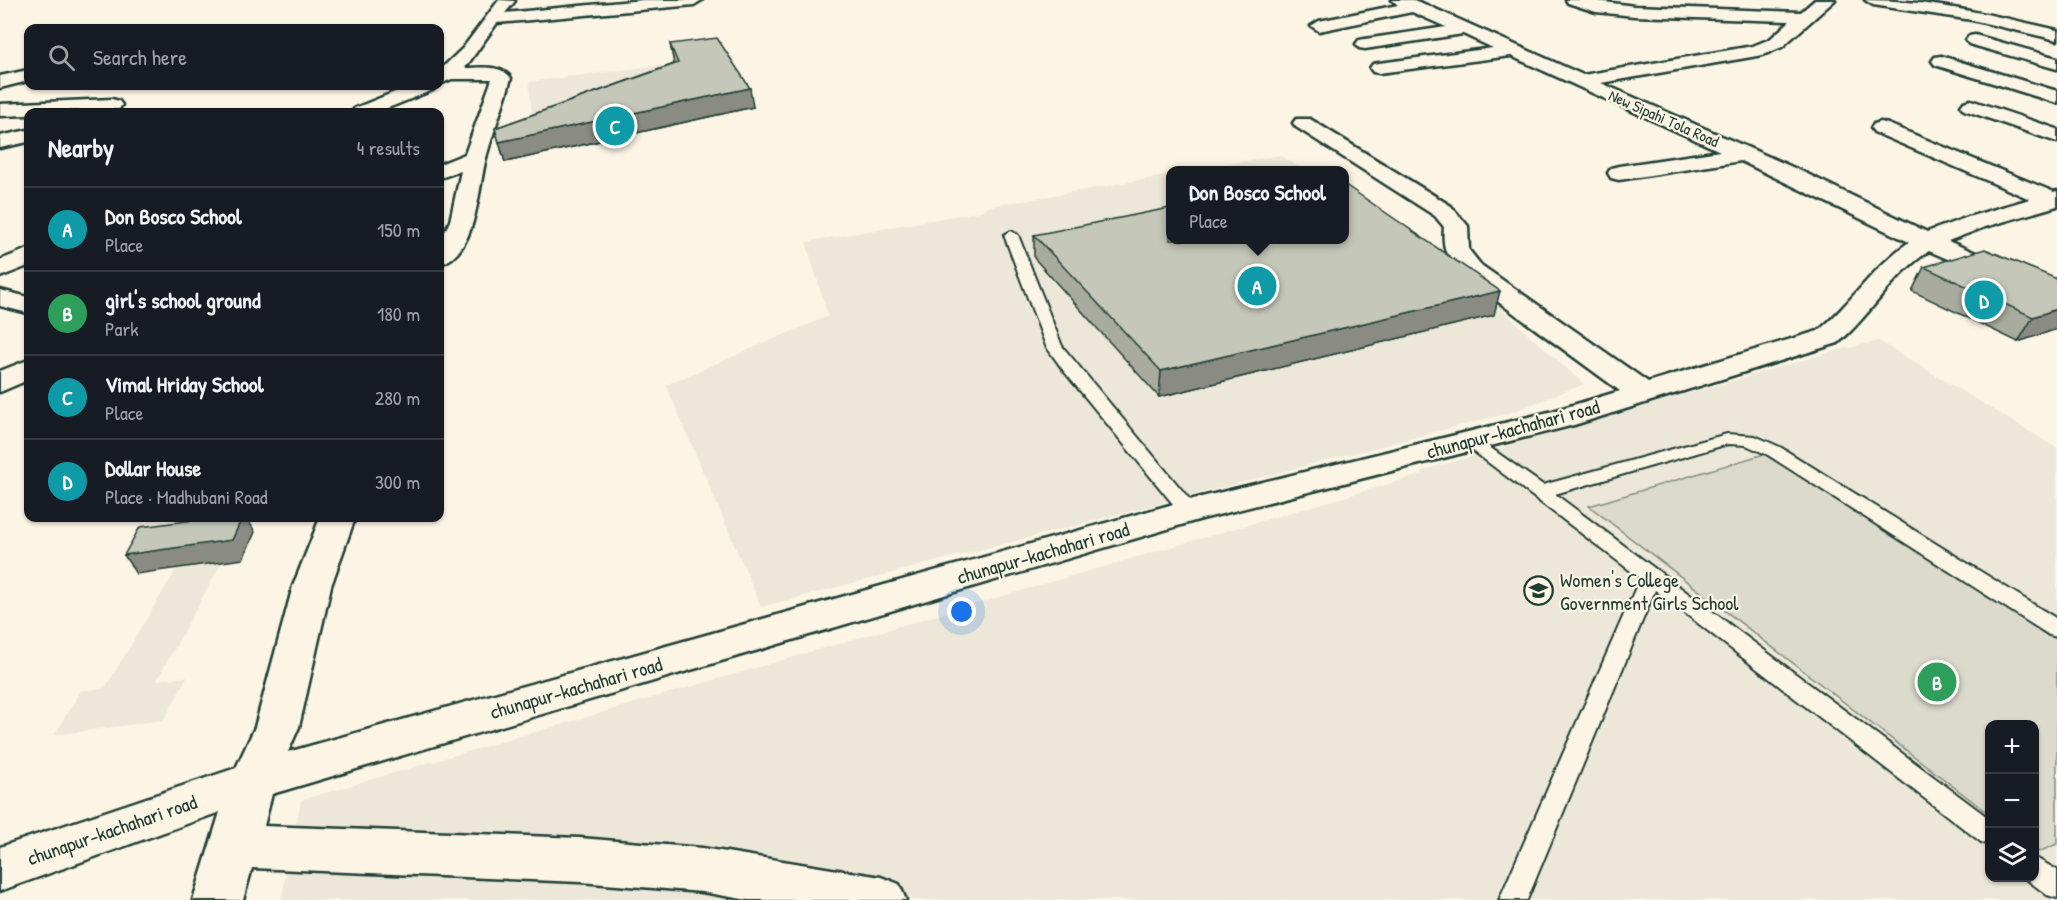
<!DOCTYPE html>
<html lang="en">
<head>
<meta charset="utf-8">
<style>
  :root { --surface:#171b24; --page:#20242c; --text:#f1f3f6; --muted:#9ea1a6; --line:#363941; --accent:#92a19f }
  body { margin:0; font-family:"Patrick Hand",sans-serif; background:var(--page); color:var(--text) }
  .controls { position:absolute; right:18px; bottom:18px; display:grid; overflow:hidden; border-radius:12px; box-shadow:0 2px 4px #0004 }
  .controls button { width:54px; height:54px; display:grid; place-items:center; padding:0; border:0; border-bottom:2px solid var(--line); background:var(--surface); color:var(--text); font:30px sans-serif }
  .you { position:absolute; left:962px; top:612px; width:21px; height:21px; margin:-15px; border:4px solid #fff; border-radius:50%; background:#1a73e8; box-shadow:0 0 0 9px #1a73e833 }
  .badge { display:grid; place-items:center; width:39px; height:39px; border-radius:50%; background:var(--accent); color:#fff; font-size:20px; font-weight:700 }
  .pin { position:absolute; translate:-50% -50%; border:3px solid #fff; box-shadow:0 2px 6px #0006 }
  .popup { position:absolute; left:1166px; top:166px; width:183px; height:78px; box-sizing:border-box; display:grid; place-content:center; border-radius:12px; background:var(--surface); filter:drop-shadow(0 2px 4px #0005); font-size:20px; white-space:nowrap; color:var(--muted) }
  .popup b { font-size:22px; color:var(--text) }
  .popup::after { content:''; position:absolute; left:50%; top:100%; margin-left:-12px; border:12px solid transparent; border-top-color:var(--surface) }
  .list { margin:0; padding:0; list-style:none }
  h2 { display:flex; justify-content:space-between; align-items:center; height:78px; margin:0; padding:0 24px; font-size:26px }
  h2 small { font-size:20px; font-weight:400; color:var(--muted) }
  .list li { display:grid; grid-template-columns:39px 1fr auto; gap:18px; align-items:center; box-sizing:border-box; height:84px; padding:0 24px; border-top:2px solid var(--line) }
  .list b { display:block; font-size:22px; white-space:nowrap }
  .list p { margin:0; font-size:20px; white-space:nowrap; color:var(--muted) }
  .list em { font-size:20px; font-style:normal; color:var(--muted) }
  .icon { flex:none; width:33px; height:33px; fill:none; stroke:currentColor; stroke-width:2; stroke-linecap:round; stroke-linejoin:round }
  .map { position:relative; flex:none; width:2057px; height:900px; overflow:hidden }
  .search { position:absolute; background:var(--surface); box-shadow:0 2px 4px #0004; left:24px; top:24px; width:420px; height:66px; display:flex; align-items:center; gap:15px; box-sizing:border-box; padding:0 21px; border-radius:12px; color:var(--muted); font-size:22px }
  .panel { position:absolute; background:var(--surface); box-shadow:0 2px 4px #0004; left:24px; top:108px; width:420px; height:414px; border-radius:12px }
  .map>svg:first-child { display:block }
  .built { fill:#ece7d8; fill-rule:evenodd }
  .green { fill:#dcdacc; stroke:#7e8c80; stroke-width:1.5 }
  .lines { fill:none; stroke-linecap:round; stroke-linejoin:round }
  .lane-casing { stroke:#1f3d34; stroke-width:4 }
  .street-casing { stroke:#1f3d34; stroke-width:5 }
  .lane { fill:#fcf5e5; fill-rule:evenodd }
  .street { fill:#fcf5e5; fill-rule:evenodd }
  .wall { fill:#a9ab9f; stroke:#1f3d34; stroke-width:1.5 }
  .shaded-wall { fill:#8a8b82; stroke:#1f3d34; stroke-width:1.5 }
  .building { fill:#c5c7b9; stroke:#1f3d34; stroke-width:1.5 }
  .labels { text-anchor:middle; stroke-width:4.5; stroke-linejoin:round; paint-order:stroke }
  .far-street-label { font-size:16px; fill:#1f3d34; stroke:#fcf5e5 }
  .street-label { font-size:20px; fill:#1f3d34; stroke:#fcf5e5 }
  .poi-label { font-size:20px; fill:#1f3d34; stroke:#fcf5e5; text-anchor:start }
</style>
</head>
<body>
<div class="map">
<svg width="2057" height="900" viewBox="0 0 2057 900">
  <rect width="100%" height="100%" fill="#fcf5e5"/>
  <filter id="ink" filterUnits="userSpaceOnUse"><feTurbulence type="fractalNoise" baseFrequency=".0167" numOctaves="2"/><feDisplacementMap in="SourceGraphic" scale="12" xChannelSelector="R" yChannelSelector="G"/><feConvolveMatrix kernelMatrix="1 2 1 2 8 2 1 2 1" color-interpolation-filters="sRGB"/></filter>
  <g filter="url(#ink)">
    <g class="built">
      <polygon points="661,65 684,102 533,129 529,82"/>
      <polygon points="1280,155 1303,170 1193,170"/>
      <polygon points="1170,175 1170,240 1344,240 1443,257 1584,384 1509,413 761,607 666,385 828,316 806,242 978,212 991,206"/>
      <path d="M1879,341L2057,448V900H281L301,800L1423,474L1421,471L1831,352ZM1990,724H2034V878H1990Z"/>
      <polygon points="222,562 157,680 187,677 164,720 54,735 81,691 105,688 177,568"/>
    </g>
    <polygon class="green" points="1774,451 2057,639 2057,844 2039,852 2035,849 2034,724 1990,724 1989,814 1589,506"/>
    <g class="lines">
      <defs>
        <g id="lane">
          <polygon points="1011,231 1018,235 1062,346 1196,507 1199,511 1196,515 1189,517 1182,515 1063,370 1046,346 1004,235"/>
          <polygon points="1727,434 1755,436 1780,447 2057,619 2057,637 2049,635 1768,455 1746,445 1728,444 1555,494 1990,819 1990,845 1981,842 1655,590 1527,900 1499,900 1640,578 1460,441 1463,437 1475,437 1543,485"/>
          <polygon points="2034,857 2057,870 2057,898 2047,895 2025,878 2034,878"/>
        </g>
        <g id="street">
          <path d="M499,0L515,1L505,13L643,0H702L694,5L497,23L465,68C481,68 501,64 511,78C504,105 493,131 486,158C478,188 477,254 440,264V241L450,221L461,171L440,178V164L465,154L492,79H452L440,84V70L463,48Z"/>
          <path d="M1392,0H1413L1422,3L1583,75L1753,46L1770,39L1790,21L1634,16L1596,12L1568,3L1566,0H1590L1634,6L1801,12L1815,0H1835L1782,47L1763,55L1601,83L1801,171L1927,232L1968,217L2030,199L1874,132L1871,128L1874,124L1881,122L1888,124L2054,192L2057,191V206L1985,227L1948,241L2057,288V306L1929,251C1892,275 1871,315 1838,343L1574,425L1198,520L272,794L264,826L580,838L702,848L881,877L899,884L906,900H748L702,892L580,882L252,868L243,900H193L220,812L0,891V847L236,768L255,727L293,586L320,518H355L331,586L299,727L288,752L1177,503L1553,411L1620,391L1463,276C1447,261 1442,248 1444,227L1435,216L1296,127L1293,123L1296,119H1310L1451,206L1468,226L1469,250L1481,265L1648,382L1818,331C1851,304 1873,267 1909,242L1741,161L1619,180L1611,178L1608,173L1611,168L1619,166L1720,151L1511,56L1379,73L1373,72L1370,68L1373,64L1379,63L1493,48L1463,34L1365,49L1359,48L1356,44L1359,40L1365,39L1446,27L1412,12L1319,31L1311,26L1319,21L1398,5Z"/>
          <path d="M1865,0C1931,0 1993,15 2057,30V40L1972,20L1873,5Z"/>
          <polygon points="1975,35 2057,58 2057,69 1969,44 1966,40 1969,36"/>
          <polygon points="1941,56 2057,91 2057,103 1935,65 1932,61 1935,57"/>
          <polygon points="28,70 28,81 0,88 0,76"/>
          <polygon points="410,86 435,86 433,90 378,112 352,112 355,108"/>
          <polygon points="112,99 119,101 122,105 119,109 28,112 28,115 0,116 0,104"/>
          <polygon points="1971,100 2057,129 2057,142 1964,110 1961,106 1964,102"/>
          <polygon points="28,130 28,142 0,148 0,136"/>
          <polygon points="28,249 28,266 0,277 0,260"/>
          <polygon points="0,290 28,297 28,313 0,306"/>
          <polygon points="28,360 28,380 0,392 0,371"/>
        </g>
      </defs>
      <use href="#lane" class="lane-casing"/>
      <use href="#street" class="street-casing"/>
      <use href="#lane" class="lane"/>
      <use href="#street" class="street"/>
    </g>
    <g class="wall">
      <polygon points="670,44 753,107 505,162 495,128 674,64"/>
      <polygon points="1034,235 1494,315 1159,397 1034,258"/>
      <polygon points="1924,267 2057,279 2057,329 2018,342 1912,291"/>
    </g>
    <g class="shaded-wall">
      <polygon points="750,88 753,107 505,162 499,142"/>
      <polygon points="1500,291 1494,315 1159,397 1161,371"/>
      <polygon points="2057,309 2057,329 2018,342 2033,317"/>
      <polygon points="242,518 247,518 255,532 243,559 136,574 124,555"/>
    </g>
    <g class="building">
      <polygon points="717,38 750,88 499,142 495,128 678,63 670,44"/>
      <polygon points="1344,184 1500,291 1161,371 1034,235 1170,208 1170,240 1344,240"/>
      <polygon points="1985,249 2057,279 2057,309 2033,317 1924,267"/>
      <polygon points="210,518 242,518 232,540 124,555 140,527"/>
    </g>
  </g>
  <defs>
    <symbol id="university-ring" viewBox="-11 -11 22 22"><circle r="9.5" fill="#fcf5e5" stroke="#1f3d34" stroke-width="1.5"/><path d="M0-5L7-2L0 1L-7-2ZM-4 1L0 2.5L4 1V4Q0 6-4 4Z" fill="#1f3d34"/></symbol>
  </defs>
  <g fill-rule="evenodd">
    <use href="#university-ring" x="1522" y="574" width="33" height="33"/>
  </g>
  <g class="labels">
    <g class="far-street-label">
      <text transform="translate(1664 118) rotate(24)" y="6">New Sipahi Tola Road</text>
    </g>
    <g class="street-label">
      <text transform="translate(1513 429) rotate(-15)" y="7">chunapur-kachahari road</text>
      <text transform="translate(1043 553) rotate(-16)" y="7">chunapur-kachahari road</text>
      <text transform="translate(576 688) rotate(-16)" y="7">chunapur-kachahari road</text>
      <text transform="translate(112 830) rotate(-19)" y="7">chunapur-kachahari road</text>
    </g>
    <g class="poi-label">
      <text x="1560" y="587">Women's College<tspan x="1560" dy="23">Government Girls School</tspan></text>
    </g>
  </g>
</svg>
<div class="controls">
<button>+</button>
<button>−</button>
<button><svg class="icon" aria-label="layers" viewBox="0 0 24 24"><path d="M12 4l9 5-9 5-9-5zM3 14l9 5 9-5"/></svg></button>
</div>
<div class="you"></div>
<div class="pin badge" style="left:1257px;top:286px;background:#0f9aa8">A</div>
<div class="popup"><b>Don Bosco School</b>Place</div>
<div class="pin badge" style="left:1937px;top:682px;background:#2e9e5b">B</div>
<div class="pin badge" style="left:615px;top:126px;background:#0f9aa8">C</div>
<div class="pin badge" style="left:1984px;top:300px;background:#0f9aa8">D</div>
<div class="search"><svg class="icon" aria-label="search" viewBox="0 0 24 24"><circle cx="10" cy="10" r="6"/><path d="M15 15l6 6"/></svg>Search here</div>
<section class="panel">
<h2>Nearby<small>4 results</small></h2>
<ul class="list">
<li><span class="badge" style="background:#0f9aa8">A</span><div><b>Don Bosco School</b><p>Place</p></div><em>150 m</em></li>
<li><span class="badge" style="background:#2e9e5b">B</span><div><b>girl's school ground</b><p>Park</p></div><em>180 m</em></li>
<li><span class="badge" style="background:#0f9aa8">C</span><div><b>Vimal Hriday School</b><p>Place</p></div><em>280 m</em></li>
<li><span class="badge" style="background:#0f9aa8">D</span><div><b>Dollar House</b><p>Place · Madhubani Road</p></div><em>300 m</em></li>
</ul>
</section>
</div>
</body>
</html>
